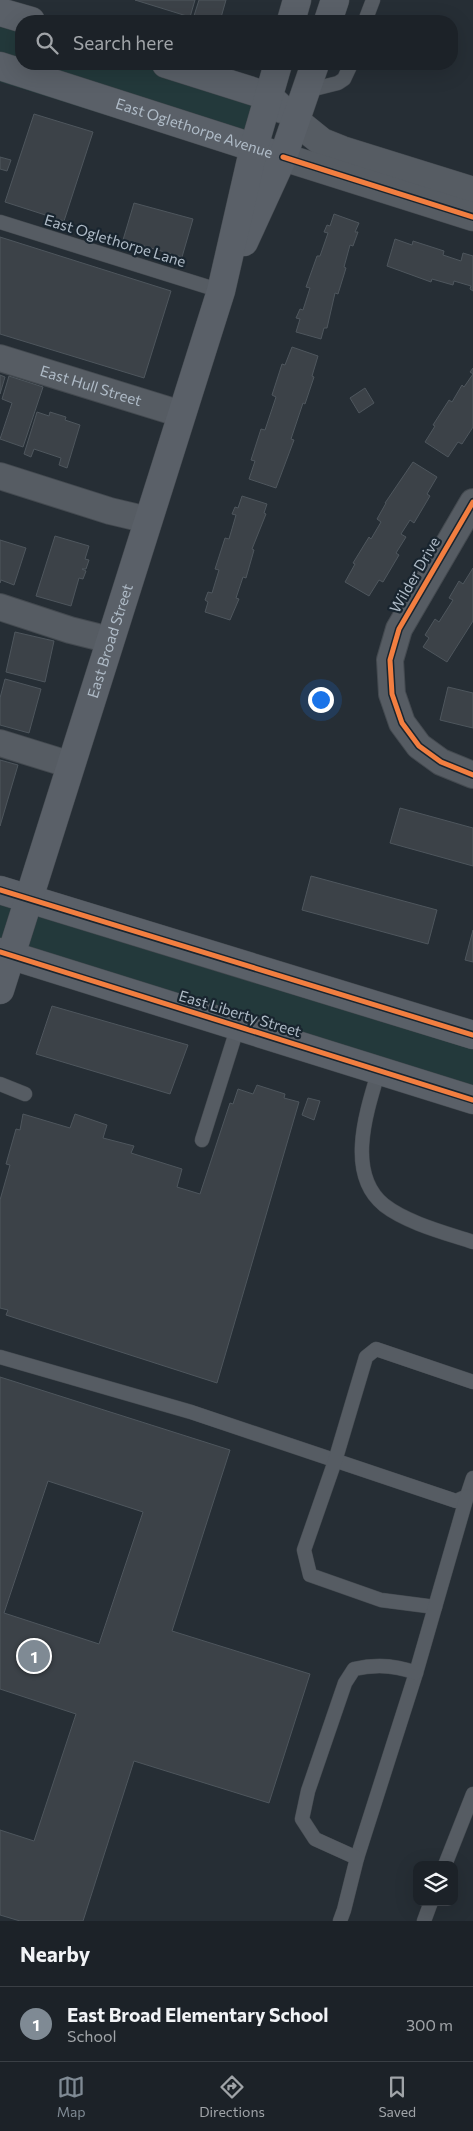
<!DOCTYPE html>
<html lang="en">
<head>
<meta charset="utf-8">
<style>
  :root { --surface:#1c2228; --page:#252a30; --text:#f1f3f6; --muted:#a0a4a8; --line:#3a3f45; --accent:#7f8a94 }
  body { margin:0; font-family:Commissioner,sans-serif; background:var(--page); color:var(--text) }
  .controls { position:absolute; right:15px; bottom:15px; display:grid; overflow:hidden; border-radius:10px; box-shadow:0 5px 20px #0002 }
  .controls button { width:45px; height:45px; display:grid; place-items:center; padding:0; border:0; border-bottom:1px solid var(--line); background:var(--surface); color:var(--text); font:25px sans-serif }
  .you { position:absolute; left:320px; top:699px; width:18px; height:18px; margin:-12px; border:4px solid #fff; border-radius:50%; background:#1a73e8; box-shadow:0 0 0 8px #1a73e833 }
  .badge { display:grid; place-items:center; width:32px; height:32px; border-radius:50%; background:var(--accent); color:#fff; font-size:16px; font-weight:700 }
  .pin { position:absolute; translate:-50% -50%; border:2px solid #fff; box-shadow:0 1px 5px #0006 }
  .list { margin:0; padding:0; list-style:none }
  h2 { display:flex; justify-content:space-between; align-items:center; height:65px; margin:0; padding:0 20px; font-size:21px }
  h2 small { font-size:16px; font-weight:400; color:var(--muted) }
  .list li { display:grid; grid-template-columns:32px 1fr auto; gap:15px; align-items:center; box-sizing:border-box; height:75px; padding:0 20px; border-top:1px solid var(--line) }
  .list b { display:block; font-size:19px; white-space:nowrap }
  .list p { margin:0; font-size:16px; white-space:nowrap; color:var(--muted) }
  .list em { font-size:16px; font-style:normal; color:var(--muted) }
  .icon { flex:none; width:28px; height:28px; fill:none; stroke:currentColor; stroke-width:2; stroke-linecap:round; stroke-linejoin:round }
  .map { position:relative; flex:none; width:473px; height:1921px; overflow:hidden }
  .search { position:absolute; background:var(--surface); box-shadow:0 5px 20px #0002; left:15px; right:15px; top:15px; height:55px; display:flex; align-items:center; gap:12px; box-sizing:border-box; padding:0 18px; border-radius:20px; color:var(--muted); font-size:19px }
  .sheet { height:140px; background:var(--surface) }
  nav { display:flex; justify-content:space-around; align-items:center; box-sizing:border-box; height:70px; border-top:1px solid var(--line); background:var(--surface); font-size:14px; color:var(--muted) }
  nav a { display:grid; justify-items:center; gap:2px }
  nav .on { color:var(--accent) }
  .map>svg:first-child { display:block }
  .green { fill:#23393b }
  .building { fill:#3c4248; stroke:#4e565d; fill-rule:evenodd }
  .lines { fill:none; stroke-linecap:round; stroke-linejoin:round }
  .service-casing { stroke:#444a50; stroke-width:15 }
  .minor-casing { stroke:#444a50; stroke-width:28 }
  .tertiary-casing { stroke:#444a50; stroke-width:29 }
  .secondary-casing { stroke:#444a50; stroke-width:29 }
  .service { stroke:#565c63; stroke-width:14 }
  .minor { stroke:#565c63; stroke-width:26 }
  .tertiary { stroke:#565c63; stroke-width:28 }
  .secondary { stroke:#5a6068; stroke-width:28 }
  .cycleway-casing { stroke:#19252f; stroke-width:8 }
  .cycleway { stroke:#f27e40; stroke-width:5 }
  .labels { text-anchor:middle; stroke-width:4.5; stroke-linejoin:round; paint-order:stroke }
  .street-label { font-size:15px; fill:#afbbc7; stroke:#19252f }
</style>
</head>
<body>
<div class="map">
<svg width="473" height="1921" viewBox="0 0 473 1921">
  <rect width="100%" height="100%" fill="#262e35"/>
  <g class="green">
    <polygon points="0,4 55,21 21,21 21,64 193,64 258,84 240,157 0,82"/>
    <polygon points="0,903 473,1047 473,1086 0,940"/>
  </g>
  <g class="building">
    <polygon points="135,0 195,0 190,17"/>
    <polygon points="199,0 226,0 220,21 193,19"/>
    <polygon points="34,114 93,132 64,221 5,202"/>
    <polygon points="0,157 11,160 7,171 0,169"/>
    <polygon points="134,203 193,219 182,257 123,240"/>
    <polygon points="334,214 359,223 355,232 358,232 353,246 350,245 344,267 346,268 338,294 335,293 327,328 324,328 321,339 296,332 300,319 296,318 300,309 303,310 310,288 306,287 317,256 320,256 328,233 324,232 327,225 330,226"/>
    <polygon points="0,237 171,291 144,378 0,334"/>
    <polygon points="395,239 412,245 413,241 444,251 443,255 461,261 463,253 473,256 473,291 470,289 471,286 454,281 453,285 432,279 431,282 387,266"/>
    <polygon points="292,347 318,356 312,376 314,377 305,404 303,403 291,439 294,440 276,488 249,479 255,461 251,460 261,429 265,430 276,397 272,395 282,364 285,365"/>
    <polygon points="473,368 473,427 462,444 458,442 448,457 425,442 435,426 433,425 449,400 452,402 462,385 464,387 473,374 470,372"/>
    <polygon points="0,375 5,377 0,394"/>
    <polygon points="9,376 43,387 23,447 0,439 12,403 2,399"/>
    <polygon points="365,388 374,403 359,413 350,398"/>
    <polygon points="37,412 49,416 50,412 66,417 65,420 80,425 67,468 59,465 61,458 34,449 31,457 24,454"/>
    <polygon points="413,462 437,477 427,494 430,496 414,523 410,520 401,534 406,537 396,553 399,555 383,582 379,580 369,596 345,582 355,564 353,563 369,537 371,539 381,522 377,519 386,503 385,503"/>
    <polygon points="242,496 267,504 264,513 266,514 252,549 254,550 246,578 243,577 236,598 239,599 230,620 205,612 208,602 205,600 208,592 212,593 219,570 215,569 225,538 229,539 236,515 232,514 235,507 238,508"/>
    <polygon points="55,536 89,546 85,559 89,560 86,569 82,569 86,571 83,579 79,578 71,606 36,596"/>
    <polygon points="0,540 26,548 14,585 1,580 0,583"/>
    <polygon points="473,568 473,621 447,662 423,647 429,638 425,635 435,619 439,622 453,600 449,598 459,581 463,584"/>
    <polygon points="15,632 54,641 45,682 6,672"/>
    <polygon points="5,679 41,689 29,733 0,725 0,698"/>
    <polygon points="448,687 473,693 473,728 440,720"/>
    <polygon points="0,760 18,765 0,826"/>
    <polygon points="400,808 473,828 473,866 390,843"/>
    <polygon points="311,876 437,910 428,944 302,910"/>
    <polygon points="473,930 473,962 465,960"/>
    <polygon points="52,1006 188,1045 170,1094 36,1054"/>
    <polygon points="257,1085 285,1094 284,1098 299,1102 217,1383 6,1315 8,1310 0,1308 0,1200 10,1165 6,1164 16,1129 20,1130 23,1114 70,1128 75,1114 107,1125 103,1138 134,1146 131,1153 182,1169 177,1187 200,1194 230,1103 233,1104 238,1089 253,1094"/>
    <polygon points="308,1098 320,1101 314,1120 302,1115"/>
    <path d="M0,1377L230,1450L172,1631L310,1674L269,1803L134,1761L83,1921H20L0,1915V1830L34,1841L76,1714L0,1689ZM48,1481L143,1512L99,1644L4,1613Z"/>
  </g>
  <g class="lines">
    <defs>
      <g id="service">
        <polyline points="365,21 373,0"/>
        <polyline points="306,91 338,83 344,79 351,64"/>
        <polyline points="0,222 221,291"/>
        <path d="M379,1070C367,1110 345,1173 384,1205C407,1223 446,1233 473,1242"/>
        <polyline points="0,1084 25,1094"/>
        <polyline points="202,1140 238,1026"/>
        <polyline points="0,1357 191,1412 456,1501 467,1496 473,1478"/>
        <polyline points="435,1607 381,1600 310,1575 304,1550 335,1461 366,1357 376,1349 473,1382"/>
        <polyline points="357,1858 416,1673"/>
        <polyline points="445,1865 473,1794"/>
        <path d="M340,1921L344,1910L357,1858L315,1839L302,1819L308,1791L345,1683L354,1669C375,1664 396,1665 416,1673L467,1496"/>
        <polyline points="424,1921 431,1902"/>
      </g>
      <g id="minor">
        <path id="s1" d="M0,358L181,414"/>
        <polyline points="0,476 110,511 148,520"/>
        <polyline points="473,502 399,629 390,660 392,694 402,723 419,746 441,762 473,775"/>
        <polyline points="0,607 70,630 110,640"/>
        <polyline points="0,743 71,765"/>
      </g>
      <g id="tertiary">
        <polyline points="296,121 322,142 342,150 473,191"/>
        <polyline points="283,157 473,217"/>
      </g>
      <g id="secondary">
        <polyline points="0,12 31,21"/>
        <polyline points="291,21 297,0"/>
        <polyline points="328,21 335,0"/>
        <polyline points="166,64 268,96 282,109"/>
        <path id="s2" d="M0,66L283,157"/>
        <polyline points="244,242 283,157 315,64"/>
        <polyline points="0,890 473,1035"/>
        <polyline points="0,952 473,1100"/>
        <path id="s3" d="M0,990L221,291L254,147L278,64"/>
      </g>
    </defs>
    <use href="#service" class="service-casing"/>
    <use href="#minor" class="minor-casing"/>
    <use href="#tertiary" class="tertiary-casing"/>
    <use href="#secondary" class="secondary-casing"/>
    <use href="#service" class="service"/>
    <use href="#minor" class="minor"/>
    <use href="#tertiary" class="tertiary"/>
    <use href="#secondary" class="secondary"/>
    <defs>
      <g id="cycleway">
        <polyline points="283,157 473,217"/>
        <polyline points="473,502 399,629 390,660 392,694 402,723 419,746 441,762 473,775"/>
        <polyline points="0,890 473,1035"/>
        <polyline points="0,952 473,1100"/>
      </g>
    </defs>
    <use href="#cycleway" class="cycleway-casing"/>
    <use href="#cycleway" class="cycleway"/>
  </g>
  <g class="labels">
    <g class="street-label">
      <text dy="5" stroke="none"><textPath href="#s2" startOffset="204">East Oglethorpe Avenue</textPath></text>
      <text transform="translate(115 241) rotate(17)" y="5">East Oglethorpe Lane</text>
      <text dy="5" stroke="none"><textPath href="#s1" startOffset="95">East Hull Street</textPath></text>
      <text transform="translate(415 575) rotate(-60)" y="5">Wilder Drive</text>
      <text dy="5" stroke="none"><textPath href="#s3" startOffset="366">East Broad Street</textPath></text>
      <text transform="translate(240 1014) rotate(17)" y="5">East Liberty Street</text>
    </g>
  </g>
</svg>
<div class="controls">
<button><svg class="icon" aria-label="layers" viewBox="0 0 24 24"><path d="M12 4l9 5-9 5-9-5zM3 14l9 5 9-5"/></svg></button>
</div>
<div class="you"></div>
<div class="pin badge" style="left:34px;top:1656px">1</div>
<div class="search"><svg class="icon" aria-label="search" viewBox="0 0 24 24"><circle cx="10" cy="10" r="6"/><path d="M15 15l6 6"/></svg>Search here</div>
</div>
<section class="sheet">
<h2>Nearby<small></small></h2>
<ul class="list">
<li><span class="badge">1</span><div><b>East Broad Elementary School</b><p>School</p></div><em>300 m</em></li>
</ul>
</section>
<nav>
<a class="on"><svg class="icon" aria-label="map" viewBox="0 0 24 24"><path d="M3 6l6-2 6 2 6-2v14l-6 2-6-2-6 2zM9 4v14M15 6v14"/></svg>Map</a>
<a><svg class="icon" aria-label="directions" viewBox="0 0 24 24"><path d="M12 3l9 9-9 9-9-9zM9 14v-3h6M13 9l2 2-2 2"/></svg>Directions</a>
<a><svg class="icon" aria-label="saved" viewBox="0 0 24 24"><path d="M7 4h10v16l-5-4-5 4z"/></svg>Saved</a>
</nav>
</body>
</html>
